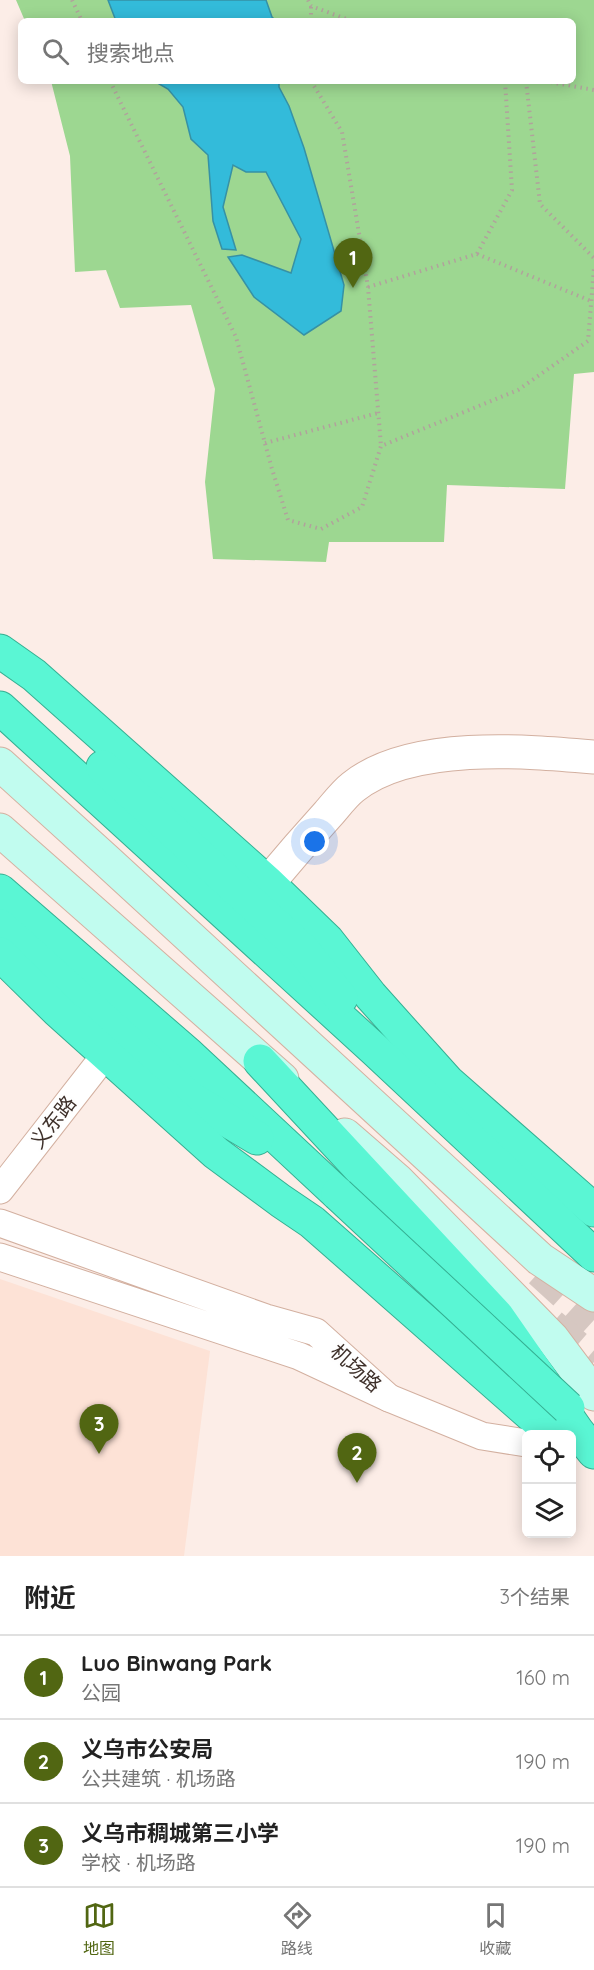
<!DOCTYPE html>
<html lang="zh">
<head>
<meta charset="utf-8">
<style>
  :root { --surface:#fff; --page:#f2f2f2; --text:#222; --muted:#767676; --line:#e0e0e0; --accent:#516612 }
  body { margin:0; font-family:Quicksand,"Noto Sans SC",sans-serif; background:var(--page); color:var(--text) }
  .controls { position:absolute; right:18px; bottom:18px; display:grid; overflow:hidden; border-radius:9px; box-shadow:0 3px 15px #0003 }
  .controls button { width:54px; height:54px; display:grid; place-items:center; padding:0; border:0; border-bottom:2px solid var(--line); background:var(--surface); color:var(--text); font:30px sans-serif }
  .you { position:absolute; left:315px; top:842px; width:21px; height:21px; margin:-15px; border:4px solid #fff; border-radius:50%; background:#1a73e8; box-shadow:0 0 0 9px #1a73e833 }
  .badge { display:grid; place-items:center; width:39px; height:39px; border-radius:50%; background:var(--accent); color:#fff; font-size:20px; font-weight:700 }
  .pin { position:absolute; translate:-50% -50px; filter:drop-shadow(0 2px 3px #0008) }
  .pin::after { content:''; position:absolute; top:32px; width:21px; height:18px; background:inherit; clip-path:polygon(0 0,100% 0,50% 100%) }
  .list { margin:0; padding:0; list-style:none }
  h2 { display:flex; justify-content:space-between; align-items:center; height:78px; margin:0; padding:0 24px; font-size:26px }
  h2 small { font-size:20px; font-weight:400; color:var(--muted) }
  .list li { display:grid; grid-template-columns:39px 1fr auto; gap:18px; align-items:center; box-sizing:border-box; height:84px; padding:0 24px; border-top:2px solid var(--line) }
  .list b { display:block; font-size:22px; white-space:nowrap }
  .list p { margin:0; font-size:20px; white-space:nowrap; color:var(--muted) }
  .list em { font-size:20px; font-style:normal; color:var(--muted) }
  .icon { flex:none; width:33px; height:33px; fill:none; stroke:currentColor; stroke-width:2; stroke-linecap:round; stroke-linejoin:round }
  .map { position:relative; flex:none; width:594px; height:1556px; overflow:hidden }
  .search { position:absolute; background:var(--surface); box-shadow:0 3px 15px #0003; left:18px; right:18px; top:18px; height:66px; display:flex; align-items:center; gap:15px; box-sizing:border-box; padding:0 21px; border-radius:9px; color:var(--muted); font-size:22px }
  .sheet { height:330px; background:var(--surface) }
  nav { display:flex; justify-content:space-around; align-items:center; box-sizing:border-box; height:84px; border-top:2px solid var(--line); background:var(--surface); font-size:16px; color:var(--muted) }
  nav a { display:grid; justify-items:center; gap:3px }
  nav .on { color:var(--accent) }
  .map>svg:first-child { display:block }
  .built { fill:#fde2d6 }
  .green { fill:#9dd791 }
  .water { fill:#33bbda; stroke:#3691a5; stroke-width:1.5 }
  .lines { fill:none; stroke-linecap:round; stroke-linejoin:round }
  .trunk-tunnel { stroke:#d6c7c1; stroke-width:33; stroke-dasharray:33 16; stroke-linecap:butt }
  .minor-casing { stroke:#d3b0a0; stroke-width:29 }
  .tertiary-casing { stroke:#d3b0a0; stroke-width:35 }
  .secondary-casing { stroke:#d3b0a0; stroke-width:35 }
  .trunk-casing { stroke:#35af92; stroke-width:35 }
  .path { stroke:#b1a29c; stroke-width:4; stroke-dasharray:1.5 4.5; stroke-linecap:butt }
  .minor { stroke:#fff; stroke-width:27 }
  .tertiary { stroke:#fff; stroke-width:33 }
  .secondary { stroke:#c1fcef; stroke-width:33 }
  .trunk { stroke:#5af6d4; stroke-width:33 }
  .trunk-bridge-casing { stroke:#35af92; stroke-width:35; stroke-linecap:butt }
  .trunk-bridge { stroke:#5af6d4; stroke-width:33 }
  .labels { text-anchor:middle; stroke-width:5; stroke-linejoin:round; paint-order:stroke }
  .street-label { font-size:20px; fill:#3e302a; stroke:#fefefe }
</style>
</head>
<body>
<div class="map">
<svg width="594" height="1556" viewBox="0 0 594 1556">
  <rect width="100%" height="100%" fill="#fcede7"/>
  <polygon class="built" points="0,1279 210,1351 184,1556 0,1556"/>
  <polygon class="green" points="16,0 594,0 594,372 574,374 565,489 447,485 444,542 329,542 326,562 213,559 205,482 215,389 191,305 120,308 106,270 75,272 70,156 51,81 573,81 573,21 25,21"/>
  <g class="water">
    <polygon points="108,0 266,0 272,17 276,21 116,21"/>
    <polygon points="154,81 279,81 279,87 289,106 304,148 344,285 341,311 304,335 254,297 228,257 242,255 291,273 301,239 266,172 246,172 233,165 223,207 236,250 222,249 213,221 208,155 191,139 183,107 168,89"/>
  </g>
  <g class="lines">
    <g class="trunk-tunnel">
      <polyline points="540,1271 594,1320"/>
      <polyline points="551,1325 594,1362"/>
    </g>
    <defs>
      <g id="minor">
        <polyline points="0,1190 106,1054"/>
        <polyline points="0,1223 266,1318 316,1332 389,1398 299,1356 0,1257"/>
        <polyline points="389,1398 482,1436 526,1443"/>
      </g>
      <path id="tertiary" d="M268,883C288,859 308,836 328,814C336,805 344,794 353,787C410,741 525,751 594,757"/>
      <g id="secondary">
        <polyline points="0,764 107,861 540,1259 594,1295"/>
        <polyline points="0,830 282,1079"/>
        <polyline points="345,1135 398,1181 552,1338 594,1394"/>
      </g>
      <g id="trunk">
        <polyline points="0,651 34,675 268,883 327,940 371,996 448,1082 594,1210"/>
        <polyline points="0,708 375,1050 594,1255"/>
        <polyline points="103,767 304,951 341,998"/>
        <polyline points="0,891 189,1055 338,1194"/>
        <polyline points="0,926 190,1098 257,1138"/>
        <polyline points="0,954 58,1011 216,1153 281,1201 312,1222 553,1434"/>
        <polyline points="260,1061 497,1316 577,1431 594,1452"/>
      </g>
    </defs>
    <use href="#minor" class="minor-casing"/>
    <use href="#tertiary" class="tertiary-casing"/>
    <use href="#secondary" class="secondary-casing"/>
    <use href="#trunk" class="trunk-casing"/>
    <g class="path">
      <polyline points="72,0 82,21"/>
      <polyline points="308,0 311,6 352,21"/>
      <polyline points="311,7 311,21"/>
      <polyline points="110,81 236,337 272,469 288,520 321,529 362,507 381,446 518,390 588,341 594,268"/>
      <polyline points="311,81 342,132 368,287 381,446"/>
      <polyline points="526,81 540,204 594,258"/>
      <polyline points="545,81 594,90"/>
      <polyline points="477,254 591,301"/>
      <polyline points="368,287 477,254 512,190 505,81"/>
      <polyline points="265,443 378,413"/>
    </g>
    <use href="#minor" class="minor"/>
    <use href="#tertiary" class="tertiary"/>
    <use href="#secondary" class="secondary"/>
    <use href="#trunk" class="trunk"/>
    <defs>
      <polyline id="trunk-bridge" points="338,1194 568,1408"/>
    </defs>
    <use href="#trunk-bridge" class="trunk-bridge-casing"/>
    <use href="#trunk-bridge" class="trunk-bridge"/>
  </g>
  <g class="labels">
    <g class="street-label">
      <text transform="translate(53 1122) rotate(-52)" y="7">义东路</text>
      <text transform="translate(356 1368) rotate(42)" y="7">机场路</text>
    </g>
  </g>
</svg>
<div class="controls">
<button><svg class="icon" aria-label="locate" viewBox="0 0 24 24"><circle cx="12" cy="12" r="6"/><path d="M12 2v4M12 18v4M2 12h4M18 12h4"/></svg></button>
<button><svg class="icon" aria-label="layers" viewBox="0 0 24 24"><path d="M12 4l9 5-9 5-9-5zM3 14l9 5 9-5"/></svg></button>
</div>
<div class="you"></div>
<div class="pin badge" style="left:353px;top:288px">1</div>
<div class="pin badge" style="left:357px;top:1483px">2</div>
<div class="pin badge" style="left:99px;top:1454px">3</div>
<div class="search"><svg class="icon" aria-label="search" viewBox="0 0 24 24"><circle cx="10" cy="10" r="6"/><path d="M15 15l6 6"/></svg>搜索地点</div>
</div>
<section class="sheet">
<h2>附近<small>3个结果</small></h2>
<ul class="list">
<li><span class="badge">1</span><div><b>Luo Binwang Park</b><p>公园</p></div><em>160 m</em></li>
<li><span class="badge">2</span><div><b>义乌市公安局</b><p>公共建筑 · 机场路</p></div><em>190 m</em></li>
<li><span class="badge">3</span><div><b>义乌市稠城第三小学</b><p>学校 · 机场路</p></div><em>190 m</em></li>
</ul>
</section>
<nav>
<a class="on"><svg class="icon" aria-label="map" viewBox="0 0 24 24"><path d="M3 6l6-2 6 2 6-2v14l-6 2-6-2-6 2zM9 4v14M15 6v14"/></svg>地图</a>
<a><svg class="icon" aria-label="directions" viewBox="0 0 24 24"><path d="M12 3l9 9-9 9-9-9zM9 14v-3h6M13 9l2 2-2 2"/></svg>路线</a>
<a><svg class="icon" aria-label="saved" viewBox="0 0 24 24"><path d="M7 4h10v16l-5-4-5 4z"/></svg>收藏</a>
</nav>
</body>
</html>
